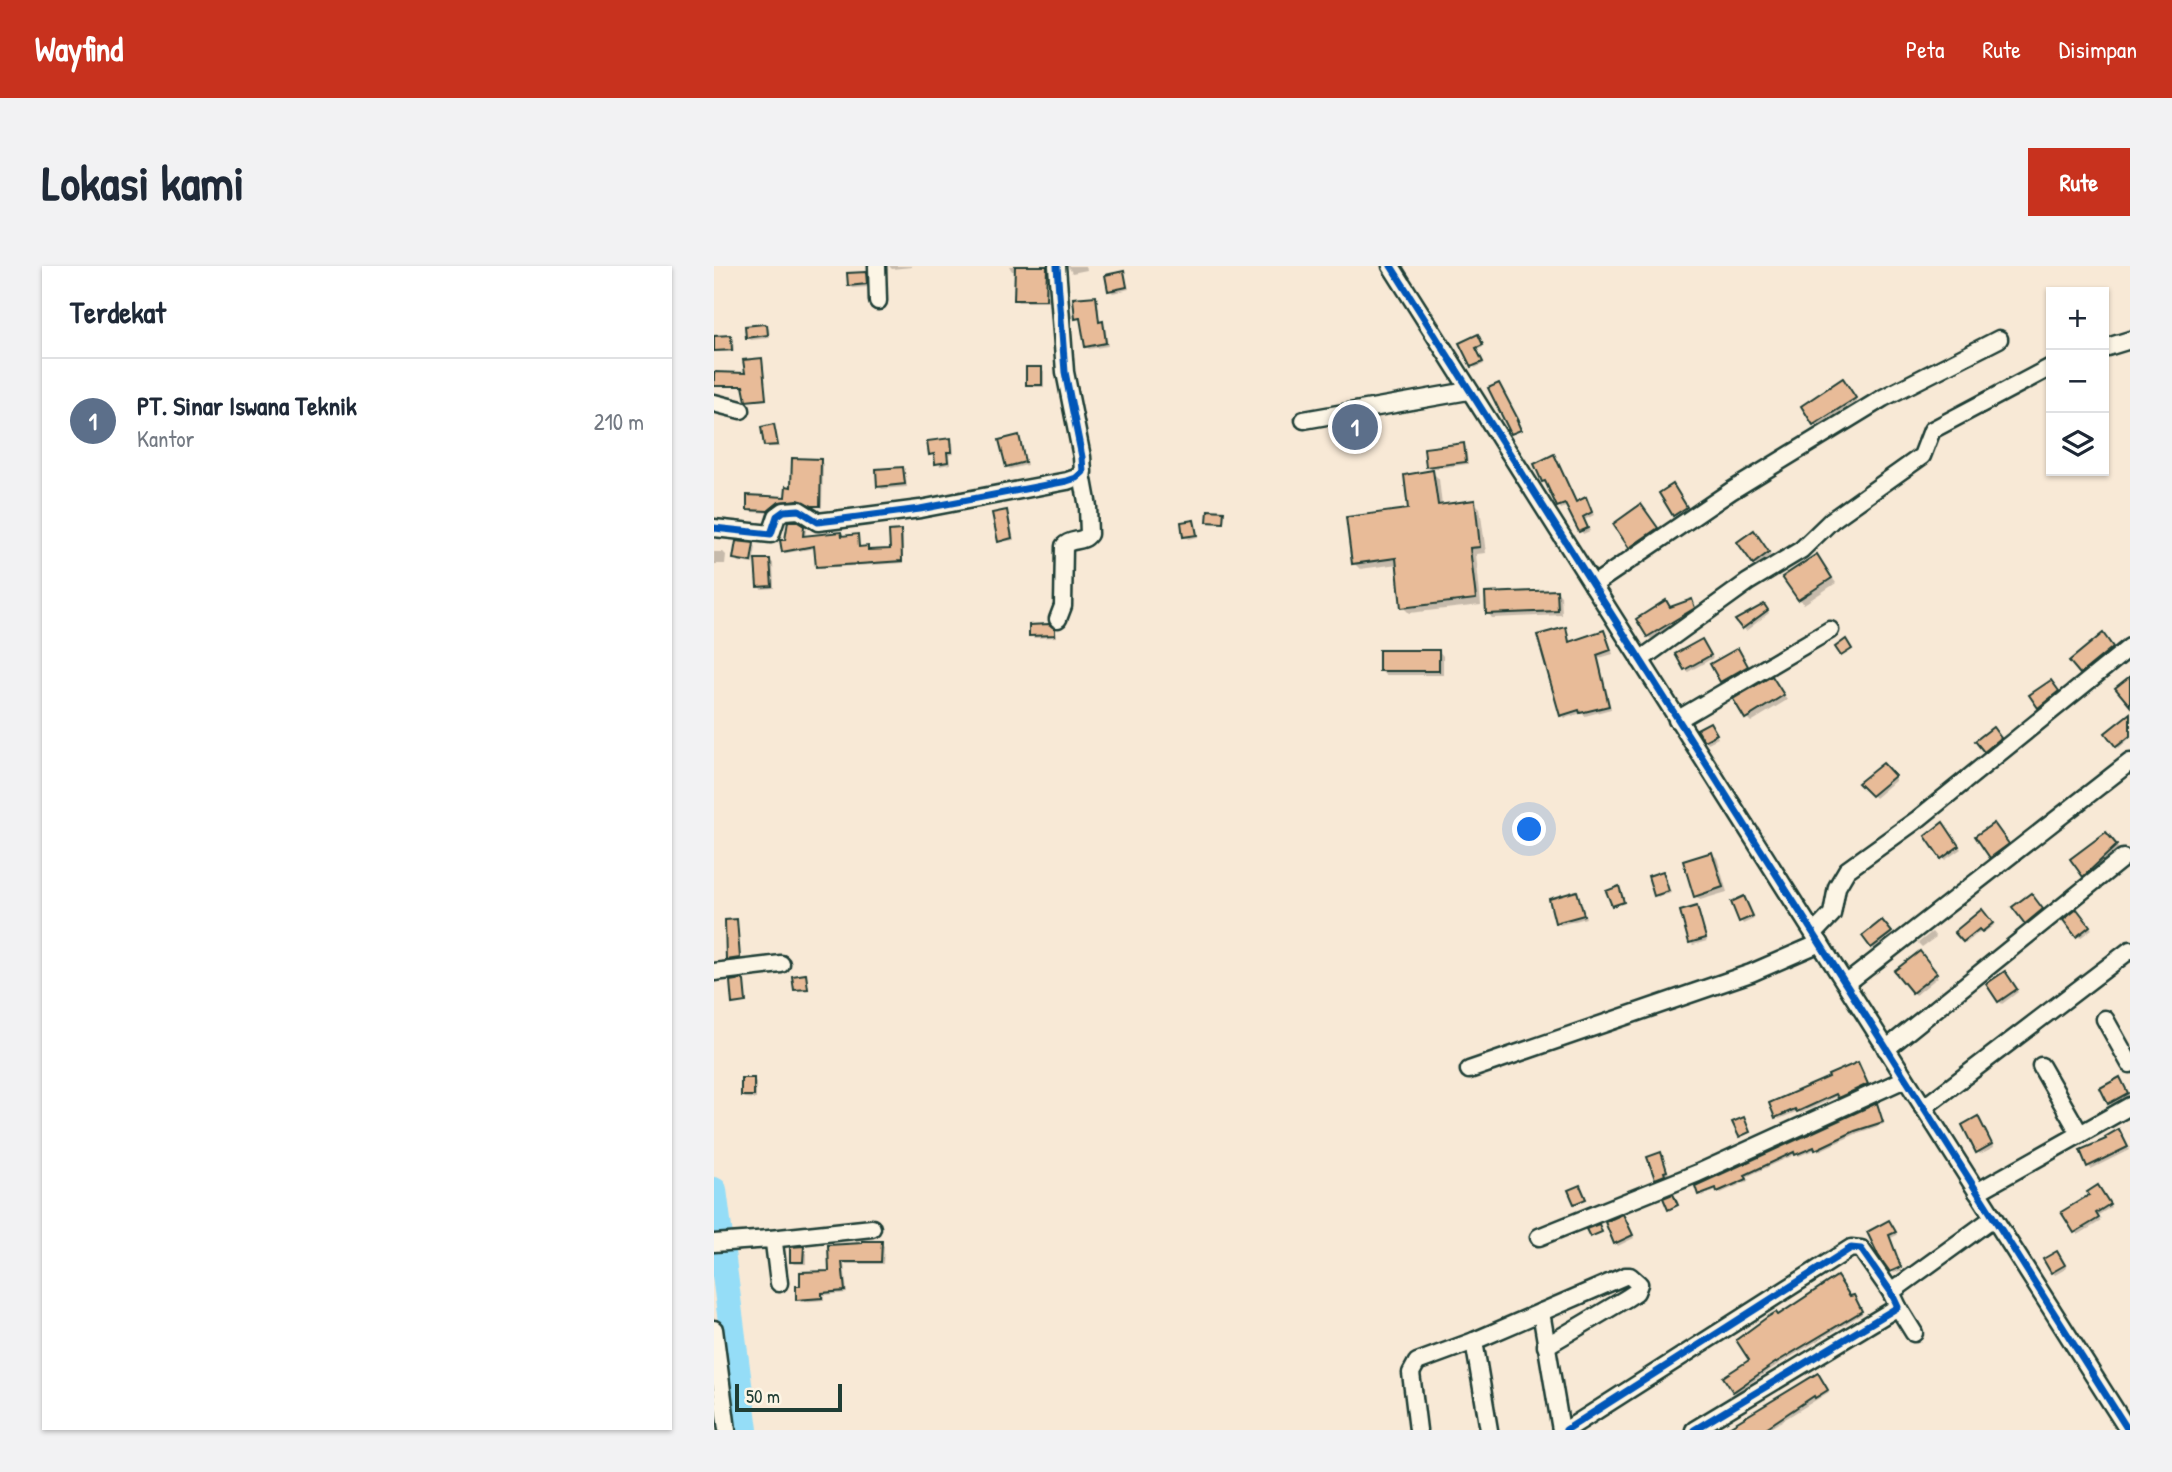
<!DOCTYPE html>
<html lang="id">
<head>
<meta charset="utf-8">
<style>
  :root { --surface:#fff; --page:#f2f2f3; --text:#1f2937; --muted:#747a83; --line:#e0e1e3; --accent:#c8321e }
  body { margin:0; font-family:"Patrick Hand",sans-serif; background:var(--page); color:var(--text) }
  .controls { position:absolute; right:21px; top:21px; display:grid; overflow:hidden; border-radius:0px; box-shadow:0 2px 5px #0004 }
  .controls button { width:63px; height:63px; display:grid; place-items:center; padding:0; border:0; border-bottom:2px solid var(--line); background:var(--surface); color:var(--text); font:35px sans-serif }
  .scale { position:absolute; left:21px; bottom:18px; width:107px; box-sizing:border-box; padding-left:7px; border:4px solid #1f3d34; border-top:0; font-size:19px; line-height:24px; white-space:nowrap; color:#1f3d34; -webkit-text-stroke:5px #fcf5e5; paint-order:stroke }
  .you { position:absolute; left:816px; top:564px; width:24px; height:24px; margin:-18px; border:5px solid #fff; border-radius:50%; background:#1a73e8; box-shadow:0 0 0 10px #1a73e833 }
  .badge { display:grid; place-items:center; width:46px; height:46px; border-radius:50%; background:var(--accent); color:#fff; font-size:23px; font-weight:700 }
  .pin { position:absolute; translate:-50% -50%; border:4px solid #fff; box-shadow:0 2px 7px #0006 }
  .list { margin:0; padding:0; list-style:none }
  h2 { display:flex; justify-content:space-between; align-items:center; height:91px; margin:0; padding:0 28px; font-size:30px }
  h2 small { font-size:23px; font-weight:400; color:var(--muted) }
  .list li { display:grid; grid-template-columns:46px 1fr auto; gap:21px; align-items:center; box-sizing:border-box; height:126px; padding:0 28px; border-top:2px solid var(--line) }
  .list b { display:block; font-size:26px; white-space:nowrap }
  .list p { margin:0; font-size:23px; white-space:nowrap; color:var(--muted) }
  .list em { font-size:23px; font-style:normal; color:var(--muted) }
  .icon { flex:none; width:38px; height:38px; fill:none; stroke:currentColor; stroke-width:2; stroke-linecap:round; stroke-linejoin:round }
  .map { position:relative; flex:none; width:1416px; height:1164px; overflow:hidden; border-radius:0px }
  header { display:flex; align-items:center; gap:42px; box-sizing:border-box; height:98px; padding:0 35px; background:var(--accent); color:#fff }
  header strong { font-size:33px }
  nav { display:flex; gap:38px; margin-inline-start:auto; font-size:24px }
  .intro { display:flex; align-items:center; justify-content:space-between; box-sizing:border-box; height:168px; padding:0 42px }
  h1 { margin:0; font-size:49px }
  .button { padding:18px 32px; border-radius:0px; background:var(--accent); color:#fff; font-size:24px; font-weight:700 }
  main { display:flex; gap:42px; padding:0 42px }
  aside { flex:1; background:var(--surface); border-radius:0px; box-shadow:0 2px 5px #0004 }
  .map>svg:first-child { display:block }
  .shadow { fill:#0003 }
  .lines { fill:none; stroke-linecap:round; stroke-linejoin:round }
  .river { stroke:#95ddf7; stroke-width:26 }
  .building { fill:#e8bb98; stroke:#1f3d34; stroke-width:2 }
  .minor-casing { stroke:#1f3d34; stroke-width:21 }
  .minor { stroke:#fcf5e5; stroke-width:16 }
  .cycleway-casing { stroke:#fcf5e5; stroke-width:11 }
  .cycleway { stroke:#0057b8; stroke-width:7 }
</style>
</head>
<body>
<header>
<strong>Wayfind</strong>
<nav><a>Peta</a><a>Rute</a><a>Disimpan</a></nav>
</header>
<div class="intro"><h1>Lokasi kami</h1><a class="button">Rute</a></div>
<main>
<aside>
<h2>Terdekat<small></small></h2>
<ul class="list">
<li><span class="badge" style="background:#5c6f8a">1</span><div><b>PT. Sinar Iswana Teknik</b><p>Kantor</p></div><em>210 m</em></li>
</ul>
</aside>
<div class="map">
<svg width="1416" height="1164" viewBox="0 0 1416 1164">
  <rect width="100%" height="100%" fill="#f8e9d6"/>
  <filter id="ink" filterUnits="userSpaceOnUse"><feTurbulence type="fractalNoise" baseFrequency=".0143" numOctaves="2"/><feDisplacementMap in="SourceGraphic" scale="14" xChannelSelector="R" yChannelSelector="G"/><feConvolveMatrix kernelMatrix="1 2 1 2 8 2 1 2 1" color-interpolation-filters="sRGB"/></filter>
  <g filter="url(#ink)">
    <g class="shadow">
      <polygon points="175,0 197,0 197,1 178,3"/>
      <polygon points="295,0 326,0 334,23 334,36 304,36 301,33 302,5 298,5"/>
      <polygon points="354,0 372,0 373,4 358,7"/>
      <polygon points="409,7 415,23 399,27 396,24"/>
      <polygon points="152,8 154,10 155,21 139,22 136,19"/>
      <polygon points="382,32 384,34 386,58 391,60 394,80 375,83 372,80 368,55 362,52"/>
      <polygon points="52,60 55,63 56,72 37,74 34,71"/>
      <polygon points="17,71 19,74 20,86 0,86 0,72"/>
      <polygon points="765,72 769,81 763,84 770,98 761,102 747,78"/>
      <polygon points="47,94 53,134 34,135 31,121 0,121 0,108 33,108"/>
      <polygon points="327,103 330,105 330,121 317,121 314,118"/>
      <polygon points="1131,117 1143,135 1103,160 1100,158"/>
      <polygon points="60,160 65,181 54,181 52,179"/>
      <polygon points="304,171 307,174 313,199 296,203 293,200"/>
      <polygon points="236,174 239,177 240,188 235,189 236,198 226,200 222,190 217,188"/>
      <polygon points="749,178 752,181 754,198 717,203 714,200"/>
      <polygon points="842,193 863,238 872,234 880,249 870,254 876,265 869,268 854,240 847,243 845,240 834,217 830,215"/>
      <polygon points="106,195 109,198 108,242 88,235 67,238 57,247 37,246 34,243 72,233 78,223"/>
      <polygon points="188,203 191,205 193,221 168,223 165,220"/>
      <polygon points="718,206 725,213 728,240 760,236 766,242 772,287 762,288 767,339 695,347 689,341 684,298 646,303 640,297 696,244"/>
      <polygon points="931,245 947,267 921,285 916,281"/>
      <polygon points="292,246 295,249 300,274 287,276 285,274"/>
      <polygon points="480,255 482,258 484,271 474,273 471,270"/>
      <polygon points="89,261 92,264 91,272 127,268 130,271 143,270 147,283 153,282 156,285 177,285 187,266 189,268 189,297 106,302 104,300 102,282 72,287 70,285 72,275"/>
      <polygon points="1042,269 1057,289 1043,299 1040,297"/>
      <polygon points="39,278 42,281 39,298 24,296 21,293"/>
      <polygon points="0,286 9,286 12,289 11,298 0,298"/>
      <polygon points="1103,290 1122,317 1090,338 1085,333"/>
      <polygon points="56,295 59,297 60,322 47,323 44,320"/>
      <polygon points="843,326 847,330 848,349 778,352 774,347"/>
      <polygon points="977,335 982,345 937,373 934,370 957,343"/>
      <polygon points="1053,343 1055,347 1032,365 1024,355"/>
      <polygon points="335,360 343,368 343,371 320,372 317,369"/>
      <polygon points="851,363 857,377 890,366 893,369 899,388 885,392 897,443 871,450 868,447 851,452 848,449"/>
      <polygon points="990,378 999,392 974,406 972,403"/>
      <polygon points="1383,379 1392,391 1370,410 1357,395"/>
      <polygon points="1024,384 1036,403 1010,418 998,399"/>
      <polygon points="725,385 729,390 729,409 671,409 667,405"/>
      <polygon points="1058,412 1073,434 1037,456 1033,452"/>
      <polygon points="1340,419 1346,429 1328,444 1317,430"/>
      <polygon points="1416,446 1416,472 1405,482 1393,467"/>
      <polygon points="999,461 1004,472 994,477 985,464"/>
      <polygon points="1281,466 1289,475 1274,488 1263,475"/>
      <polygon points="1169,500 1182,514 1161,532 1147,517"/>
      <polygon points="1231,561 1247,583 1231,594 1228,591"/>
      <polygon points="1282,562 1296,581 1280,593 1277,591"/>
      <polygon points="1392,568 1405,583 1372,612 1370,610"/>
      <polygon points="998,588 1003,592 1013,626 986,634 982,630"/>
      <polygon points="948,607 957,627 945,631 942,629"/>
      <polygon points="863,627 872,652 846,659 843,656"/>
      <polygon points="1030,632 1040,653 1029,658 1027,655"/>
      <polygon points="1319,632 1330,647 1315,659 1312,657"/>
      <polygon points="982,642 993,675 979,679 976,676"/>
      <polygon points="1268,645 1280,659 1271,666 1268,664 1252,677 1243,666"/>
      <polygon points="1363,645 1378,663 1366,672 1351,655"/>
      <polygon points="1171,659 1179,670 1161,684 1150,670"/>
      <polygon points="1218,666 1222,671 1208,681 1204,677"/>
      <polygon points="1208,690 1224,711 1202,729 1199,726"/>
      <polygon points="1293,710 1304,726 1288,738 1285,735"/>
      <polygon points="1144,798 1155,821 1128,833 1124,830 1087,847 1084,845 1065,853 1063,851"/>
      <polygon points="1406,813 1416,830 1398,839 1395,836"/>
      <polygon points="39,814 42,817 42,833 31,832 29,830"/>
      <polygon points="1163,839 1170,858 1144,867 1105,885 1102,883 1085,890 1082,888 1032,911 1034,915 1007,927 1004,923 988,930 986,928"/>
      <polygon points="1266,855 1280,881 1266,888 1264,886"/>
      <polygon points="1407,868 1415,884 1377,903 1375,900"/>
      <polygon points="947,888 955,908 945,915 943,912"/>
      <polygon points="1387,924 1397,941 1383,950 1387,955 1364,969 1350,947"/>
      <polygon points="909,950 920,972 904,980 902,977"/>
      <polygon points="1178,959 1183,969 1177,972 1188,1004 1180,1007 1166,988"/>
      <polygon points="167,977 170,980 169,998 130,998 133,1027 110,1029 110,1034 87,1036 84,1033 117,1006 115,981"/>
      <polygon points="89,982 92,984 92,998 80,998 77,996"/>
      <polygon points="1346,990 1353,1002 1341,1009 1338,1006"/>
      <polygon points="1136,1032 1141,1033 1148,1048 1063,1099 1022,1127 1020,1125 1065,1050"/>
      <polygon points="1106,1111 1115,1126 1053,1164 1023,1164"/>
    </g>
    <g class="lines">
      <polyline class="river" points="0,924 31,1164"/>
    </g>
    <g class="building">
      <polygon points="301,0 333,0 332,34 300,34"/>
      <polygon points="410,5 413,21 394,25 391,9"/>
      <polygon points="152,6 153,18 134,20 133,7"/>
      <polygon points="382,30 385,56 389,55 392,77 371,81 366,52 361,53 359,32"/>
      <polygon points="50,58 53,59 54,69 32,72 31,60"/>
      <polygon points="764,68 769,79 762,82 769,96 757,101 745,77"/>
      <polygon points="17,69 18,84 0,85 0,70"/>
      <polygon points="48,92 52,133 32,135 29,120 0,120 0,106 31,107 29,94"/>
      <rect x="312" y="101" width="16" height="18"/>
      <polygon points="1129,112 1142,132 1099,159 1087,140"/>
      <polygon points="785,117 805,155 803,155 807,164 797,168 774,122"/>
      <polygon points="60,158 64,179 50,180 47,161"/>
      <polygon points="305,169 311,196 292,201 285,174"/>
      <polygon points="237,172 238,186 233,186 234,196 221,198 220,188 215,189 213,175"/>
      <polygon points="750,177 752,196 712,201 710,182"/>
      <polygon points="840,188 862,236 872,231 878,246 869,251 874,262 865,266 851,238 843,241 831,215 828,216 820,198"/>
      <polygon points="78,192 107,193 106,240 98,240 84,234 65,236 54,245 33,244 33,229 71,231 72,220 77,221"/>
      <polygon points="189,201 191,218 163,221 162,203"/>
      <polygon points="719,204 724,239 761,234 766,281 756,282 762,333 687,342 682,292 638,298 632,251 694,243 690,209"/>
      <polygon points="959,218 973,241 959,250 945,227"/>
      <polygon points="927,238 944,262 915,282 899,258"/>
      <polygon points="293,244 298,272 284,276 278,247"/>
      <polygon points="494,244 510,245 509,257 493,256"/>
      <polygon points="480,254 483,269 469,271 467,256"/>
      <polygon points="74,255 82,255 90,260 89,270 127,266 128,270 144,268 145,281 154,280 154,284 176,283 175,265 187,264 188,295 102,301 100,280 68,286 66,274 71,274"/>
      <polygon points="1040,264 1055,286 1039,298 1023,276"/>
      <polygon points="22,275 40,277 37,296 19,293"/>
      <polygon points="1103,288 1118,312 1084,334 1068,311"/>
      <polygon points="41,293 56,293 58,320 43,321"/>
      <polygon points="843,324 844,345 772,348 771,327"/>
      <polygon points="978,333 981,342 933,371 922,353 952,334 956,341"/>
      <polygon points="1050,338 1054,344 1028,363 1021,354"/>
      <polygon points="335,358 341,363 341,369 315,370 315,359"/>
      <polygon points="852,361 855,376 890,364 897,384 883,389 895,440 866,447 865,444 846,450 823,369"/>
      <polygon points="1389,367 1399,381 1366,408 1355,395"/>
      <polygon points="988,373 997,389 970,404 961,388"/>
      <polygon points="1132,373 1138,383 1127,390 1121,381"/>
      <polygon points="1024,382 1034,400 1006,416 996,398"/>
      <rect x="665" y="384" width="60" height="21"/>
      <polygon points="1058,410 1070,429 1031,453 1019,433"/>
      <polygon points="1416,410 1416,440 1401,422"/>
      <polygon points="1337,414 1345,425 1324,442 1315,429"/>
      <polygon points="1416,447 1416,470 1402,481 1391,467"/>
      <polygon points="996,456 1003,468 990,475 983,463"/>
      <polygon points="1279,461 1287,472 1270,486 1261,475"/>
      <polygon points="1169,497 1181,510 1157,530 1144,517"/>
      <polygon points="1229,556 1245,580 1227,593 1211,570"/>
      <polygon points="1280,557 1295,578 1276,592 1261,570"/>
      <polygon points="1392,566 1403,579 1369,611 1356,593"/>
      <polygon points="998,586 1009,621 980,631 969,595"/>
      <polygon points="949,605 955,625 940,630 934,610"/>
      <polygon points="905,620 910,636 898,640 892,625"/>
      <polygon points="863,625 870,649 841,657 835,633"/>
      <polygon points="1317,627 1329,643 1311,658 1298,641"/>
      <polygon points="1030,630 1039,650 1025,656 1017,636"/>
      <polygon points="983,640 992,672 975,677 966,645"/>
      <polygon points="1268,643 1279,657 1268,666 1265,663 1249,676 1240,666"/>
      <polygon points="1363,643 1376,660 1362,671 1349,654"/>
      <polygon points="23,653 26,692 12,694 11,654"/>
      <polygon points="1168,654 1178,666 1157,682 1148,670"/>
      <polygon points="1206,685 1223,707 1198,727 1180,705"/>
      <polygon points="1291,705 1303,723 1284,736 1272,718"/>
      <polygon points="92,708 94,723 80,724 78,710"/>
      <polygon points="28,713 30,715 32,736 18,738 16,715"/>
      <polygon points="1144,796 1154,818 1124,832 1122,828 1083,846 1081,843 1061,852 1055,837 1115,811 1114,809"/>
      <polygon points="1406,811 1414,827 1394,838 1386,822"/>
      <rect x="27" y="812" width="13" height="18"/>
      <polygon points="1163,837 1169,856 1141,865 1101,884 1100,881 1081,889 1080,886 1031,909 1033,913 1003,926 1002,922 984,929 981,920"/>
      <polygon points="1264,850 1278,878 1262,887 1248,859"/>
      <polygon points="1030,851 1036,866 1025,871 1018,856"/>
      <polygon points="1405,863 1414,881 1373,901 1366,884 1392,873 1391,871"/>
      <polygon points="947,886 953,905 950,906 951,909 941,913 933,891"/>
      <polygon points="866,919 872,933 860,938 854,924"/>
      <polygon points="1384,919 1396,938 1382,947 1385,952 1360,967 1347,946 1375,929 1373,926"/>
      <polygon points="959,928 964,939 954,944 949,932"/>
      <polygon points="909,948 919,969 900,978 891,956"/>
      <polygon points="1175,954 1182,966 1175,969 1187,1001 1176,1006 1164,989 1153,966"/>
      <polygon points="885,958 888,966 876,971 872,963"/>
      <polygon points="148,975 168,975 167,996 128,996 131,1025 108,1027 108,1032 82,1034 82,1020 86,1020 86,1006 115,1005 114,979 148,977"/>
      <polygon points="90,980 89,996 76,996 76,981"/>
      <polygon points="1343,985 1351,999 1337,1007 1329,993"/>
      <polygon points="1123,1010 1136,1030 1140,1029 1148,1045 1061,1097 1019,1126 1009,1111 1035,1094 1022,1074 1052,1052 1062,1046 1064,1049"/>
      <polygon points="1104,1107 1114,1124 1101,1132 1100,1130 1049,1164 1010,1164"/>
    </g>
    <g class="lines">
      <defs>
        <g id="minor">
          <polyline points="163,0 164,35"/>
          <polyline points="677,0 1414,1164"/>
          <polyline points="1390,82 1416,74"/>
          <polyline points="0,137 27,144"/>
          <polyline points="590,154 754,125"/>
          <polyline points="0,262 57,268 63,250 70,245 85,244 104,256 121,254 206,243 353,215 362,212 369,206 368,191 351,106 343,0"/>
          <polyline points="879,319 1017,225 1169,132 1285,73"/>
          <path d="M344,353L349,340L350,280C357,272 369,277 375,268L374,241L368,208"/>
          <polyline points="926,394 1034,316 1087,284 1118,254 1208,190 1218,164 1337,101"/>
          <polyline points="963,454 1116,364"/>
          <polyline points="1100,667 1118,648 1123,621 1133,604 1204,553 1416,381"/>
          <polyline points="0,706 67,698"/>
          <polyline points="1133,717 1416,496"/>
          <polyline points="1391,753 1416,798"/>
          <polyline points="1172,783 1409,592"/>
          <polyline points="1327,800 1366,868"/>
          <polyline points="755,804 1037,707 1106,677"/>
          <polyline points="1209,842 1416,684"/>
          <polyline points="1263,926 1416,840"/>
          <polyline points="825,971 984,907 1191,813"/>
          <polyline points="56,973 158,962"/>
          <polyline points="0,977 56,973 60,977 65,1017"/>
          <polyline points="1177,1026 1279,952"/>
          <polyline points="1184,1041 1200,1067"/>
          <polyline points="827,1046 847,1164"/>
          <polyline points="0,1063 13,1164"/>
          <polyline points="760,1075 775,1164"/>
          <polyline points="704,1164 697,1107 703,1096 760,1075 911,1010 916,1010 925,1018 922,1026 913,1032 832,1080"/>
          <polyline points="852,1164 1137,982 1147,983 1177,1026 1184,1041 980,1164"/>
        </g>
      </defs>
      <use href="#minor" class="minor-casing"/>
      <use href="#minor" class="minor"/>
      <defs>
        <g id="cycleway">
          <polyline points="677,0 1414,1164"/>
          <polyline points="0,262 57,268 63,250 70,245 85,244 104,256 121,254 206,243 353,215 362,212 369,206 368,191 351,106 343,0"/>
          <polyline points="852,1164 1137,982 1147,983 1177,1026 1184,1041 980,1164"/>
        </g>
      </defs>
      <use href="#cycleway" class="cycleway-casing"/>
      <use href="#cycleway" class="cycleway"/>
    </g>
  </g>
</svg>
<div class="controls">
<button>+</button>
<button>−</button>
<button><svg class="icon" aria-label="layers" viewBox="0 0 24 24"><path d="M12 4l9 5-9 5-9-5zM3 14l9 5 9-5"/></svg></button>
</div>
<div class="scale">50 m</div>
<div class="you"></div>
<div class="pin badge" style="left:641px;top:161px;background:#5c6f8a">1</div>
</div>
</main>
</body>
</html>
